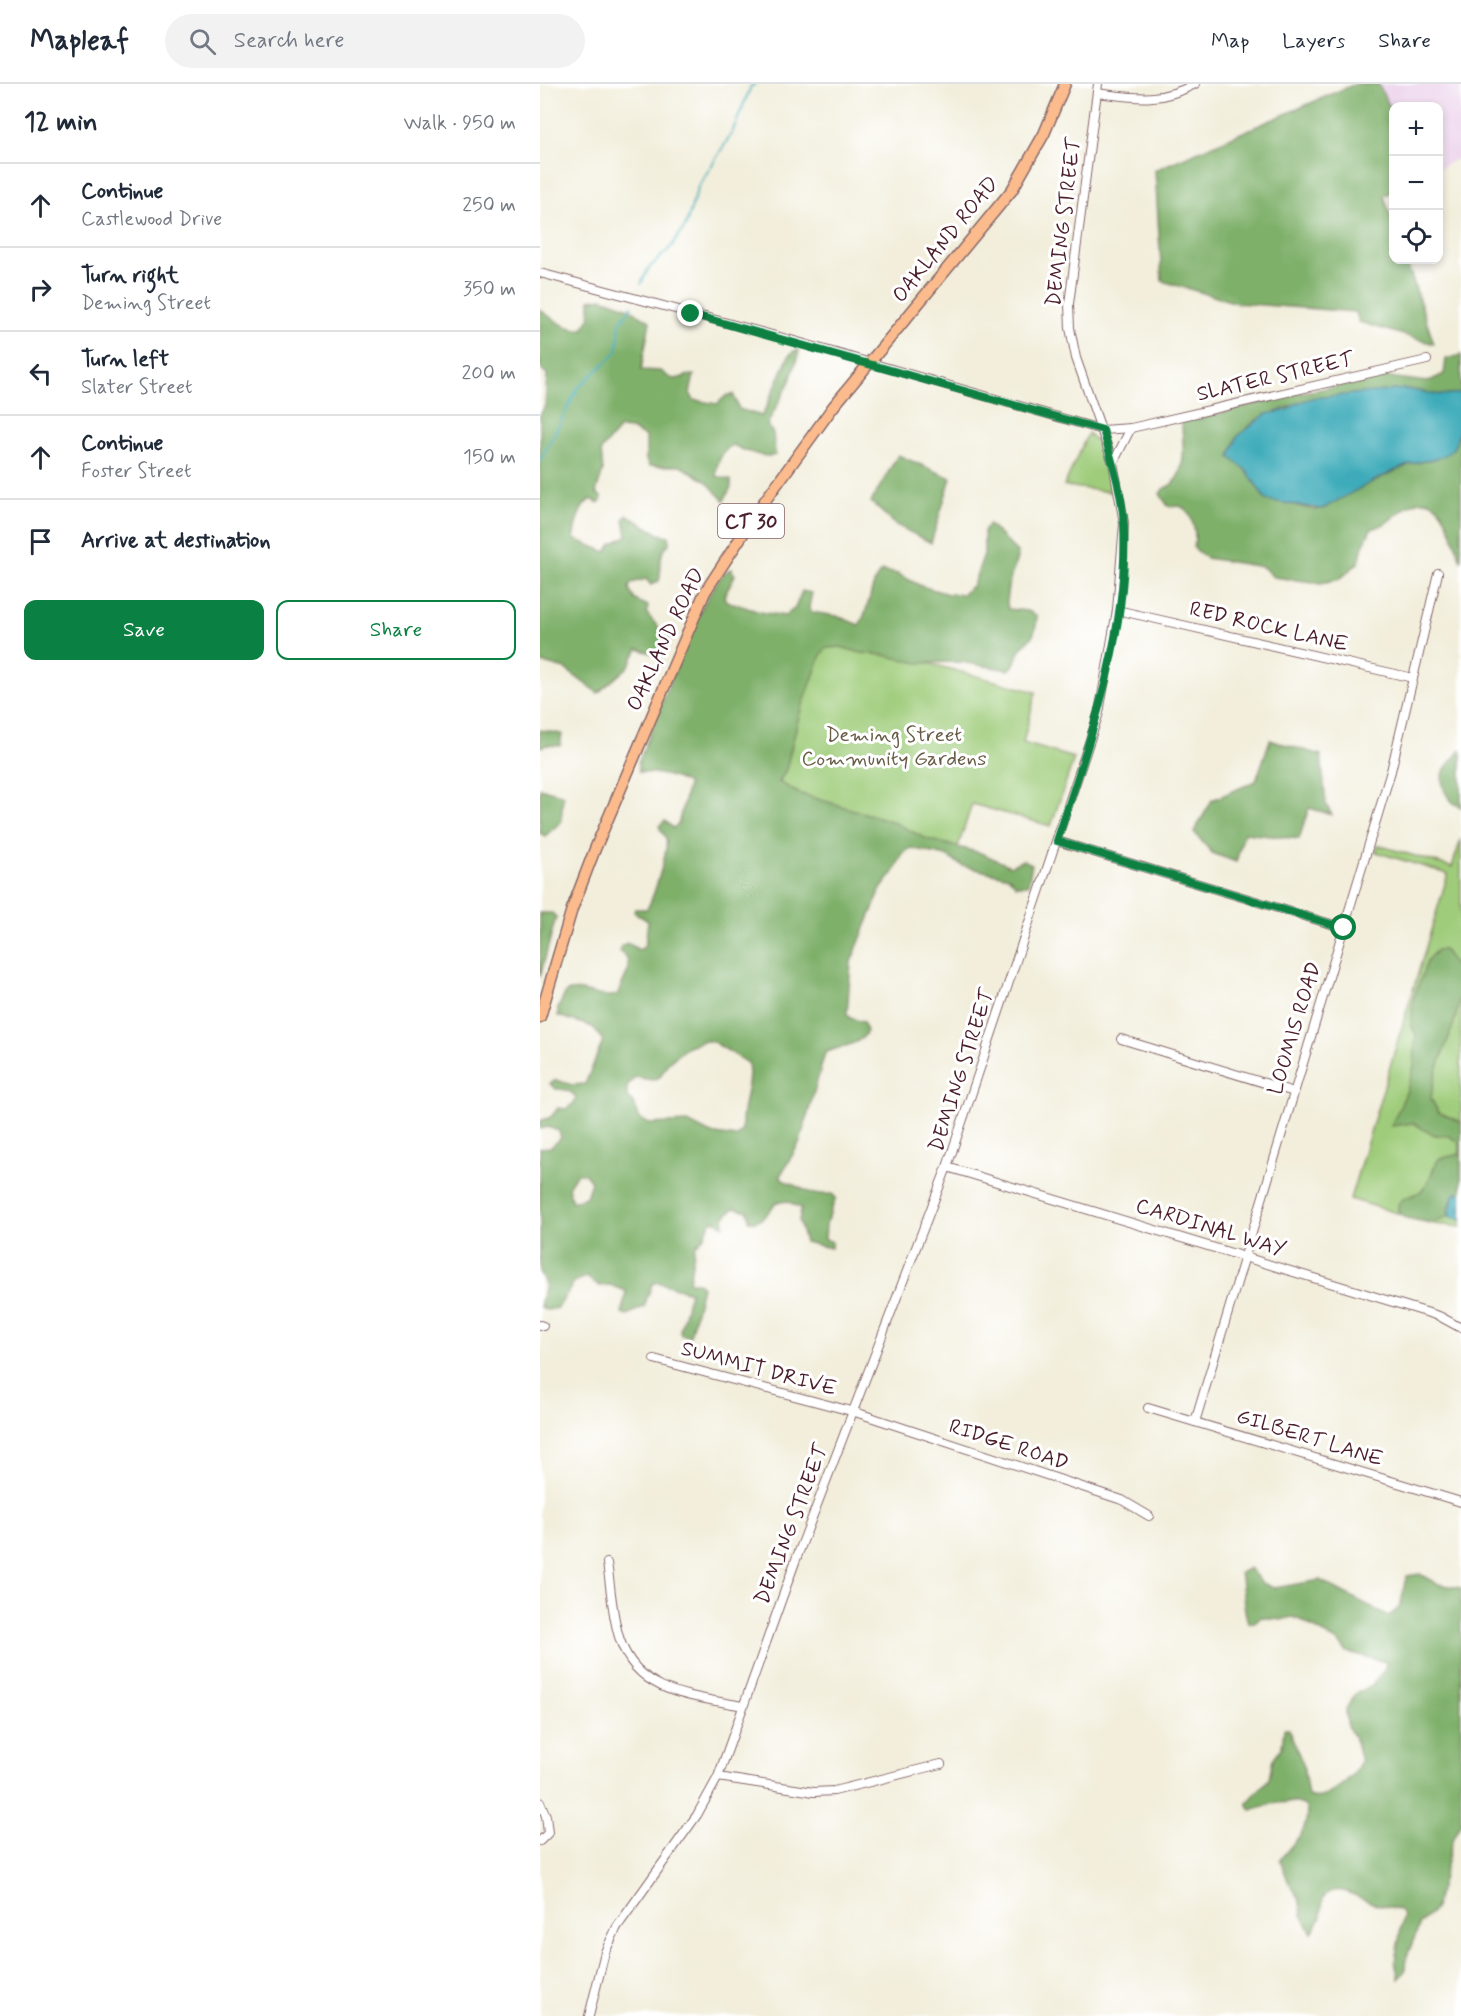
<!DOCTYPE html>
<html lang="en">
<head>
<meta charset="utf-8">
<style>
  :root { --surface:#fff; --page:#f2f2f3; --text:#1f2937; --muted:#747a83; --line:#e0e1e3; --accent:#0b8043 }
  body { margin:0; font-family:Mynerve,sans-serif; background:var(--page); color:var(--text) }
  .controls { position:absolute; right:18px; top:18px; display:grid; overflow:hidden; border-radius:12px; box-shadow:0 3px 9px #0003 }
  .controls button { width:54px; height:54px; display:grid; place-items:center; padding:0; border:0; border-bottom:2px solid var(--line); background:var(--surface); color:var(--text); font:30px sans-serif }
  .stop { position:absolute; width:18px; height:18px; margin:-14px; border:4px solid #0b8043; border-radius:50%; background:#fff }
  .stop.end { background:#0b8043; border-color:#fff; box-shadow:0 2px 6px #0008 }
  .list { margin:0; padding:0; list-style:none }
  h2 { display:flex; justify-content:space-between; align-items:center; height:78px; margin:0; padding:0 24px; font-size:26px }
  h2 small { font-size:20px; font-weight:400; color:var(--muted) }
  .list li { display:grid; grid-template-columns:39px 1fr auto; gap:18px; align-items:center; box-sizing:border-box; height:84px; padding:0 24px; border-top:2px solid var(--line) }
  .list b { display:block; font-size:22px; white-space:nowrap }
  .list p { margin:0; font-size:20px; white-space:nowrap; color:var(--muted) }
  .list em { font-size:20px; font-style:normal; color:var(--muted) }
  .actions { display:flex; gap:12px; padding:18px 24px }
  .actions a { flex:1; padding:14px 0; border:2px solid var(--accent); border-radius:12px; text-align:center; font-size:21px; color:var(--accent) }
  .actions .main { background:var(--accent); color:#fff }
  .icon { flex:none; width:33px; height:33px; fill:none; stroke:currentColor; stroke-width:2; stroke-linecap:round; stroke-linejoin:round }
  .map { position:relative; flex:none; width:921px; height:1932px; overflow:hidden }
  header { display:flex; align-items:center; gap:36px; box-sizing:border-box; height:84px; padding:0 30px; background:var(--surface); border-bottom:2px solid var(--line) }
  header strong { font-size:28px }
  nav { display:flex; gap:33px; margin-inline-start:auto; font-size:21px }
  .search { width:420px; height:54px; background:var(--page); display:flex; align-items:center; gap:15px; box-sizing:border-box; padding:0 21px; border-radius:33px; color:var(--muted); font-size:22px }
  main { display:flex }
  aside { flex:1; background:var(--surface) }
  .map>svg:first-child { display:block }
  .built { fill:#ebd1eb }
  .green { fill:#9fcc7a; stroke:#747652; stroke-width:1.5 }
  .forest { fill:#7fb06a; stroke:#64684a; stroke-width:1.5; fill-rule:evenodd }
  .water { fill:#3cabb9; stroke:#436572; stroke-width:1.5 }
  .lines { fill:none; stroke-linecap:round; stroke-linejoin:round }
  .stream { stroke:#3cabb9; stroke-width:2 }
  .minor-casing { stroke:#856769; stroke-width:10 }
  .major-casing { stroke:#856769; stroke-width:13 }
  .minor { stroke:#fff; stroke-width:8 }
  .major { stroke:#fbbb8d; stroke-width:10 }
  .route { stroke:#0b8043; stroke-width:8 }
  .labels { text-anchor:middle; stroke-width:6; stroke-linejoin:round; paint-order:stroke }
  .shield { fill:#fff; stroke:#80626b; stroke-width:1.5 }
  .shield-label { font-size:20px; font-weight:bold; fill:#4a1f2b }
  .street-label { font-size:21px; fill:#4a1f2b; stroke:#fff }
  .park-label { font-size:21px; fill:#685c47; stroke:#fff }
</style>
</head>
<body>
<header>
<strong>Mapleaf</strong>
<div class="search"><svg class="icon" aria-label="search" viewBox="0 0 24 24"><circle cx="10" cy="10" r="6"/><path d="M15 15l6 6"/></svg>Search here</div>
<nav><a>Map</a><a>Layers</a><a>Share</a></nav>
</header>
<main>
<aside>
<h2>12 min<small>Walk · 950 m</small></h2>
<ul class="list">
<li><svg class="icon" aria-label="ahead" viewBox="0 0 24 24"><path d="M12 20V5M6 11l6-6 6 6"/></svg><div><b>Continue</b><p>Castlewood Drive</p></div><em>250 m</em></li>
<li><svg class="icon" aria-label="right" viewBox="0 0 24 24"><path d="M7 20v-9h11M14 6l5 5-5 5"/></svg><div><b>Turn right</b><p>Deming Street</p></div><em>350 m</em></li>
<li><svg class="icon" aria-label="left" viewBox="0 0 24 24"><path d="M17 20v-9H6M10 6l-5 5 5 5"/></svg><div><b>Turn left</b><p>Slater Street</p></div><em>200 m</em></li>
<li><svg class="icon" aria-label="ahead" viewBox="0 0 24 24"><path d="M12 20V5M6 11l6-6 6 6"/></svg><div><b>Continue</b><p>Foster Street</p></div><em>150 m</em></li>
<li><svg class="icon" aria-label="arrive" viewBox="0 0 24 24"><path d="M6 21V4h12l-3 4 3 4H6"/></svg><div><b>Arrive at destination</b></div></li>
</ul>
<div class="actions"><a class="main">Save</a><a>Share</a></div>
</aside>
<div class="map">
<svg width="921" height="1932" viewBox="0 0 921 1932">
  <rect width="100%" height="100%" fill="#fff"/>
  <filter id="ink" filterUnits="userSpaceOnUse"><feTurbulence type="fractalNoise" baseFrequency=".0167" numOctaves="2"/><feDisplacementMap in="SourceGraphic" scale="12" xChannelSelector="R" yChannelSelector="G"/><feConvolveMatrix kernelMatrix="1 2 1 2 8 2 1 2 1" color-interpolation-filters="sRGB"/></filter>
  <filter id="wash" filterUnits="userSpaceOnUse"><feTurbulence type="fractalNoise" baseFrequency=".008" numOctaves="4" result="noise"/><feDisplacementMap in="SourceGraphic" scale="24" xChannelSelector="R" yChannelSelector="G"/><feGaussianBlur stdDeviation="1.35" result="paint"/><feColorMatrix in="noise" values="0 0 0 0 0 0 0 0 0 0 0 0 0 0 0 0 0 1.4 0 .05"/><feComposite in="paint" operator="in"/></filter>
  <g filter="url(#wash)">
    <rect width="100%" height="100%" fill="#f2eedb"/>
    <polygon class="built" points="838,0 921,0 921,73 899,84 898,22 854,22 853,29"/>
    <g class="green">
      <polygon points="548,349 562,363 571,408 524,402"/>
      <polygon points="172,521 496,608 483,659 534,674 511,742 432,720 415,772 103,682"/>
      <polygon points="921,755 921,1143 894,1140 810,1115 908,790 836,768 838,761 912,783"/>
    </g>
    <g class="forest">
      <polygon points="815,0 838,0 853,29 853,107 844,112 853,140 854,176 866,176 894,260 819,238 816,228 697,219 622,197 615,86"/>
      <path d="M62,214L87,223L110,237L101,286L121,287C138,302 137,291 154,291L150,309L154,316L177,320L186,312L193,310L199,325L222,332L249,272L254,267L259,266V269L250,297L227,341L233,349L235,371C225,375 202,366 193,361C182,365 176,381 176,392L191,396V403L184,417L166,397L141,382H109L106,376V353L91,345L80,344L61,366L63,387L56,408L61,413V418L58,419L51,415C40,421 34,442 34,455L66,468L71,460L87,452L84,435L87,431L119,450L129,452V460C116,471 123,486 119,497L111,501L106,495L91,499L89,505L95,516L108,522L107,530L119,544L132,550L121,572L98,565L88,583L58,609L25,585L3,579L0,581V331L5,322L7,290L0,284V226C12,234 27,247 43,245L50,233V216Z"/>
      <path d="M921,271V309L901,311L868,305L772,314L716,336L696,355L690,373L707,387L724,414L775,426L785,424L798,414L868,381L894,375L914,363L921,347V477C912,453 903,399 867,423C854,431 847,442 831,445L823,462L819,478L800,495L781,499L733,493L723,483L666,474L653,463C658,454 653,428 642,423C638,421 632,423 628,422L620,410C623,402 629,404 634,398C648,382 642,356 642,337L666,333L759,309L849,293L887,298L904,290L906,275Z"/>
      <polygon points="358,371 411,394 391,459 356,441 331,418"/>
      <path d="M449,440L478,469C475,487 463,504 468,525L488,527L497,532C495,563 485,552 478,570C474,578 476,581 469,586L421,578L378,579L343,571L321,569L301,563L286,564L281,571L259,632L246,686L239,698L258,709L351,737L387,755L441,769L470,782L483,776L492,780L488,801H476L469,793L423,782L406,772L371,764L363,769L354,788L341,805L311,878L307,930L310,934L323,938L327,947C321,962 298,962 285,969L260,1058L240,1092L243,1096L273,1110H292L296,1114L286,1140L285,1155L292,1158L291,1164L265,1158L259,1138L261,1124L247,1117L236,1119C228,1128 223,1139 209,1137L208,1127L195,1124L184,1133V1142L175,1137L171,1138L163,1154L155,1162L149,1198H158L162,1203L150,1252L141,1251L140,1246L150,1208L117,1198L112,1200L104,1223L87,1231L82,1229L86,1207L70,1201L60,1202L46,1193L34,1198L18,1224L7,1226L0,1223L5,1200L0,1189V1064L11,1063L21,1054L19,1047L8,1043L0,1045V1037L11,1033L18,1024L26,1025L34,1019L36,1013C30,1006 24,1005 16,1005L10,1000L16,996L32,1001L45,1000L63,957L53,943L18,932V924L26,908C44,902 58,916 77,911L88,887V876L80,867L81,862L88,859L99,866L105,862L108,837L94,828L95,825H107C113,815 129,765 126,755C125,749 120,748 119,742L125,737L133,744L138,741L148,701C138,692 112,688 99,688L98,679C113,647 164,493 191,485L195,491L184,512L186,517L220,528L245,532L255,524L262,507L272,509L269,523L271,528L297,532L319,541C330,527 330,496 342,487L358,490L381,502L408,510H423L433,501L444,470V447ZM164,957H172L208,979C212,1002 200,1023 202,1046L196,1053L169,1049L148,1038L109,1040L99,1034L93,1018L87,1012V1003L95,993L112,996L120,993L127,980L148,962ZM37,1089L45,1090L51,1098L46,1113L32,1118L28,1103Z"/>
      <polygon points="0,646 22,650 20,662 7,661 0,663"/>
      <polygon points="730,656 781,671 786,720 792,731 769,724 759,755 704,749 696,778 672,769 654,748 672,716 716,697"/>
      <path d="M921,664V723C908,718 898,701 904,687C908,679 917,672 921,664Z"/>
      <polygon points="0,704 23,711 21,738 5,752 0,749"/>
      <polygon points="0,829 12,829 16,833 0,893"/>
      <path d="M897,866H904C909,874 919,885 921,893C921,944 896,970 891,1014L898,1028L921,1038V1110L915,1109L908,1125L909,1132L891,1139L866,1134L859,1129C853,1110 875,1115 883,1105C891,1097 892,1084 899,1075L920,1070V1059L909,1052L893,1051L873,1039L851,1042L866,1009L874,982L876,951L871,940L873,916L888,875Z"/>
      <path d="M709,1484L722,1499L734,1504L780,1496L848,1532C868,1522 860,1506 867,1492L880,1490L897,1500L921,1504V1738L913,1754L895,1824L880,1840L867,1872L866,1885L859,1895L855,1877L863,1833L861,1827C852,1822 843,1822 833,1819C818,1815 796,1796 783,1814L781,1833L772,1849L762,1831L759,1813L749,1799L740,1776C752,1758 771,1748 766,1723C754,1713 725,1721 711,1726L707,1719L729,1695L733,1675L742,1663L744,1645H748L763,1680L768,1712C786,1720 814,1693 821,1677L814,1652L807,1642L806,1625L815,1610L832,1601L845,1585L846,1578L807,1568L798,1558L761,1536L752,1533L741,1536L721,1533L713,1539L708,1538C702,1522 704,1506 700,1489Z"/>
    </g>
    <g class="water">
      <path d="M865,305L901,311L921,309C921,327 921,349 914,363C903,378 883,375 868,381C838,393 810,410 782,425L726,416L707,387L690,373L697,353L726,330L747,326L757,319L772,314Z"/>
      <polygon points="917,1109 921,1110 921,1136 909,1132 914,1110"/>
    </g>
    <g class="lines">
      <g class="stream">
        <polyline points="101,200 108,185 131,163 146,141 158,103 192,49 211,2 216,0"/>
        <polyline points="0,377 38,304 77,268 80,239 92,222"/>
      </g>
    </g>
  </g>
  <g filter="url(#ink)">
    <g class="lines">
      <defs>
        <g id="minor">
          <path d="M557,9C596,14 619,19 655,0"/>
          <polyline points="0,189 251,256 563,346 591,344 887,276"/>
          <polyline points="573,379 591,344"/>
          <polyline points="577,526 873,594"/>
          <polyline points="517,757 804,844"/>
          <polyline points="581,955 754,1008"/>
          <polyline points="407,1083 899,1232 921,1244"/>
          <polyline points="0,1241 3,1242"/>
          <polyline points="114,1275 315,1328 582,1416 609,1432"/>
          <polyline points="608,1324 921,1418"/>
          <polyline points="655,1338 851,687 898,489"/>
          <path d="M67,1479C71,1504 72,1533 80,1556C99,1611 154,1612 203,1622"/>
          <polyline points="178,1693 274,1708 294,1707 401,1680"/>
          <polyline points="0,1718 6,1732 8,1749 0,1757"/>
          <polyline points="49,1932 65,1868 77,1843 157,1731 178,1693 255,1478 407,1083 559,629 577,526 584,439 573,379 536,274 530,244 529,220 558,0"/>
        </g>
        <polyline id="major" points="0,933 32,825 55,765 165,508 224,418 293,323 472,106 504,50 525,0"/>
      </defs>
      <use href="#minor" class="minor-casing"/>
      <use href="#major" class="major-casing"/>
      <use href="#minor" class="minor"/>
      <use href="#major" class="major"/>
    </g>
  </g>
  <g class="lines" filter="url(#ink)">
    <path class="route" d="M151,230L563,346C572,377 582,408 584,440C589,547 550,656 517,757L804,844"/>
  </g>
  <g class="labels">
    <rect class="shield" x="178" y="420" width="66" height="34" rx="4.5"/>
    <g class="shield-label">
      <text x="211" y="444">CT 30</text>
    </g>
    <g class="street-label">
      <text transform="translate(523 138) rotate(-83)" y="7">DEMING STREET</text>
      <text transform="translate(405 155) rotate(-51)" y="7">OAKLAND ROAD</text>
      <text transform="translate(735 292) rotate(-13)" y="7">SLATER STREET</text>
      <text transform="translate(729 542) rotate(13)" y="7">RED ROCK LANE</text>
      <text transform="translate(125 555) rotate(-65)" y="7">OAKLAND ROAD</text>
      <text transform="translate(754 944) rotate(-73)" y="7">LOOMIS ROAD</text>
      <text transform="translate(421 986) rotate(-72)" y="7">DEMING STREET</text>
      <text transform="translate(671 1143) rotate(17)" y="7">CARDINAL WAY</text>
      <text transform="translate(219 1284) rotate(15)" y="7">SUMMIT DRIVE</text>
      <text transform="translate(770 1353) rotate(17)" y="7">GILBERT LANE</text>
      <text transform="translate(469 1360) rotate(18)" y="7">RIDGE ROAD</text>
      <text transform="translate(251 1440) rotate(-69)" y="7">DEMING STREET</text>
    </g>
    <g class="park-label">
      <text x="354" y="657">Deming Street<tspan x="354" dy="24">Community Gardens</tspan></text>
    </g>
  </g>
</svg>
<div class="controls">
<button>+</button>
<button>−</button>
<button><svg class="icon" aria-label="locate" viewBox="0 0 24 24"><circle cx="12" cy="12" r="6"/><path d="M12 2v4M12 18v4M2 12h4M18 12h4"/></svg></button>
</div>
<div class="stop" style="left:804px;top:844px"></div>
<div class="stop end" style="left:151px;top:230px"></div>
</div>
</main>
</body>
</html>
